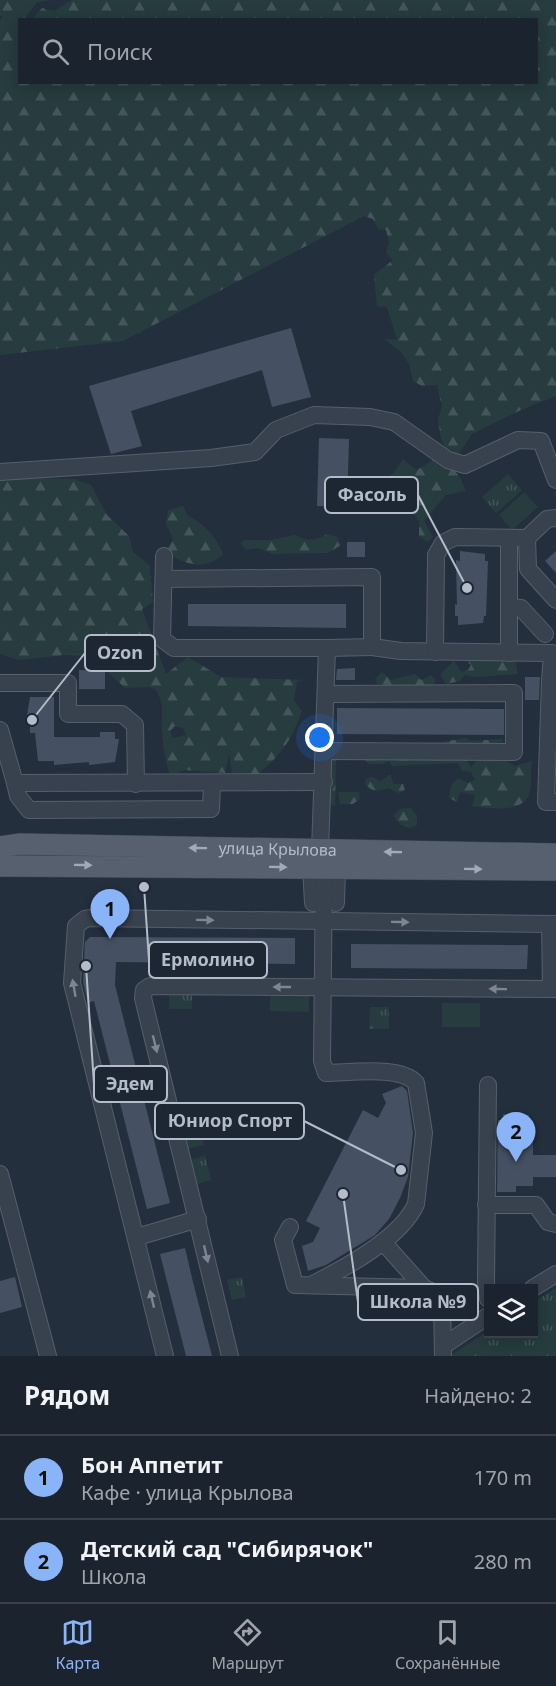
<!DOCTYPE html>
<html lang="ru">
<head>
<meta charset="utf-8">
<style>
  :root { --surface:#1b232e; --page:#282f3a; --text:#f1f3f6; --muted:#a0a4aa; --line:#39404a; --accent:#8ab4f8 }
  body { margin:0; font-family:"Noto Sans",sans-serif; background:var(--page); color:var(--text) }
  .controls { position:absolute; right:18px; bottom:18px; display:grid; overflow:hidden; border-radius:0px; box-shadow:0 3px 15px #0003 }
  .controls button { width:54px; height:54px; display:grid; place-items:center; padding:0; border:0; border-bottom:2px solid var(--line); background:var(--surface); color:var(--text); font:30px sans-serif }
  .you { position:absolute; left:320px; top:738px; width:21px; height:21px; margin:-15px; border:4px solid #fff; border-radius:50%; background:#1a73e8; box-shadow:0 0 0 9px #1a73e833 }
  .badge { display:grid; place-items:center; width:39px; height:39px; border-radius:50%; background:var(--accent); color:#111; font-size:20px; font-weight:700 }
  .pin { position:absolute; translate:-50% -50px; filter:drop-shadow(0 2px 3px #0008) }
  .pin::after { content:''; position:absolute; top:32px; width:21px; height:18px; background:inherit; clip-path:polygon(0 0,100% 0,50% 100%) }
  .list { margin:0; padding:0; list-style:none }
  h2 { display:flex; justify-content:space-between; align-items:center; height:78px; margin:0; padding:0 24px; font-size:26px }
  h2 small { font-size:20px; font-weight:400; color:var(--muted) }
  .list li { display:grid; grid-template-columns:39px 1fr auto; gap:18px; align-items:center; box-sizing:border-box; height:84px; padding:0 24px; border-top:2px solid var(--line) }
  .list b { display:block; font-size:22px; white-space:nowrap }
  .list p { margin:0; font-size:20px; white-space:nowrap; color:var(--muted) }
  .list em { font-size:20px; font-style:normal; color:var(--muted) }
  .icon { flex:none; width:33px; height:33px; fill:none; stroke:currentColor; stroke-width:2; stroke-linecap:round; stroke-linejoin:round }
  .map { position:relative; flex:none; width:556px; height:1356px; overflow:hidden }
  .search { position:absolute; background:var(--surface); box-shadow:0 3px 15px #0003; left:18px; right:18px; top:18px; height:66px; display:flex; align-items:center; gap:15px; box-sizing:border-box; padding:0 21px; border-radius:0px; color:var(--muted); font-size:22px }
  .sheet { height:246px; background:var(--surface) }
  nav { display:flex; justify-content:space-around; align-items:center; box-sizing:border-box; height:84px; border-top:2px solid var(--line); background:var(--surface); font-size:16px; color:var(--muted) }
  nav a { display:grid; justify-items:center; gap:3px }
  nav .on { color:var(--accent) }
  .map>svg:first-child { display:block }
  .forest { fill:url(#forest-firs); fill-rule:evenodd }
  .park { fill:url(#park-tufts) }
  .pitch { fill:#263c3f }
  .building { fill:#455162 }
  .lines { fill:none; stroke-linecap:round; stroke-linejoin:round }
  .minor-casing { stroke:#565f6c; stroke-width:18 }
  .major-casing { stroke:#414a57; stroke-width:22 }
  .minor { stroke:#38414e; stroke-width:16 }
  .major { stroke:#56606e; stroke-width:21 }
  .oneway { fill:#a1aab7 }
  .oneway2 { fill:#7c8592 }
  .labels { text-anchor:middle; stroke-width:5; stroke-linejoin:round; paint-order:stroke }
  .street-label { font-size:16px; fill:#b4bcc9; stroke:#1d2633 }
  .leader { fill:none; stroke:#b4bcc9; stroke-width:2 }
  .callout-dot { fill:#b4bcc9; stroke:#1d2633; stroke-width:2 }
  .callout { fill:#1d2633; stroke:#b4bcc9; stroke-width:2 }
  .callout-label { font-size:18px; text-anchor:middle; font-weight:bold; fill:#b4bcc9 }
</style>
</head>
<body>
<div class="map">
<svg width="556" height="1356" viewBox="0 0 556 1356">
  <defs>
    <pattern id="forest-firs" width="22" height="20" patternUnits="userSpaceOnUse" patternTransform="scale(1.5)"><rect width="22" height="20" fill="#263c3f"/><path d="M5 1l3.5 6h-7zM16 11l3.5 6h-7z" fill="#435659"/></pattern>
    <pattern id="park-tufts" width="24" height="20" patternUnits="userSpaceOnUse" patternTransform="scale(1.5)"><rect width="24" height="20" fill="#263c3f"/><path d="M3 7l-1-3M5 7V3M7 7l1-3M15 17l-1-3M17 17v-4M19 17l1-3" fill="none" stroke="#435659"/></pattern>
  </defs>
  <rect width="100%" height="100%" fill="#242f3e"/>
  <g class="forest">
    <polygon points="0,0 52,0 37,2 26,17 30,19 20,20 20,82 536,82 536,20 32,19 42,8 54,11 72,0 556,0 556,396 523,409 472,434 458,455 445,447 441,439 438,419 442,407 437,385 422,386 413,381 409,364 401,352 384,339 397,340 387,307 377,306 374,275 393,260 386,253 389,243 386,230 378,229 373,219 364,216 123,341 0,355 0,21 3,16 0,16"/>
    <path d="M403,460L417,470L433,460C451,466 460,471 465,491L446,495L424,521L433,537L427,542L419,536V521L408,507L397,510L387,500L388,480Z"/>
    <path d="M19,478L73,479L91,485L107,515L129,536L133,552L150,566L153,602L142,609L166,674L188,657L221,677L305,680L297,681L294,701L302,711C291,741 282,754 257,775L232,773L229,754L225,773L185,770L170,776C166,761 163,747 162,732C161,712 167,708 155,689L148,687L125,688L91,656L64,655L19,660L0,654V480ZM175,726L183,728L186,735L173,738L170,731Z"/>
    <path d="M183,506L188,516C204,524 216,536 223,554C205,572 184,564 165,552L173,539L166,524L168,510Z"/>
    <path d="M327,534L337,537L341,545L328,553L273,554L258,548L246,550L241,544L244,540H271L295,535C308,542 315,541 327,534Z"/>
    <polygon points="464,659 512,659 516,663 518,674 476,677 464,675 460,681 446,684 440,674 454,661 461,672 468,670 471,665"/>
    <polygon points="382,672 391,680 415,674 421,680 431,675 436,680 432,688 377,684 375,679"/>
    <polygon points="466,738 470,741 503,739 503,743 495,747 443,747 442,742"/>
    <polygon points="331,758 336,760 335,806 329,803"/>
    <path d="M364,759H466L471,768L476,760L502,759L515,766L532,761C529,772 534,788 527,798C518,813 486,808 472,806L475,795L460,792L457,802L449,798L451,786L458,778L468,783L475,780L471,772L462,771L458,763L392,766L389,761L382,764H368Z"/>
    <path d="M390,775L394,784H403L405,790L398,793L388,788C378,792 372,792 365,784L366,779L372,777L380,781Z"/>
    <polygon points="338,792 359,792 360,799 353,804 340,804"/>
    <polygon points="411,808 417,816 417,825 410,828 401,825 393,816 400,809"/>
  </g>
  <g class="park">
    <polygon points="508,474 522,490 496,513 482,497"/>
    <rect x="169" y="992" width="23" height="17"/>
    <polygon points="370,1007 389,1007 389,1029 369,1029"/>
    <polygon points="205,1156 211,1180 197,1184 190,1160"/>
    <polygon points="242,1277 246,1297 232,1300 227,1280"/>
    <polygon points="556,1288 556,1356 450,1356 488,1331 488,1334 534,1334 534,1302"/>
  </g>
  <g class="pitch">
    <polygon points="524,492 538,507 512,530 499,515"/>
    <polygon points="270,991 309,992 309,1012 270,1011"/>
    <rect x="442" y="1003" width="38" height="24"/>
    <polygon points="194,1106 204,1145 186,1149 176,1111"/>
  </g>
  <g class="building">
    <polygon points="291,328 311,397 272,407 262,370 131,411 142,446 111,454 89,386"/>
    <polygon points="319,438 349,439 347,507 317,506"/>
    <rect x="347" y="542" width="18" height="15"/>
    <polygon points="460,551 485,554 485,561 488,561 486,616 484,616 483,623 458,625 458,616 455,616 455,604 457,605 456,560 460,561"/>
    <polygon points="556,551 556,573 545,561"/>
    <polygon points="188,604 346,604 346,628 188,626"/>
    <polygon points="355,668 355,680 336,680 337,669"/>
    <polygon points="79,670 105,671 105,689 79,689"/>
    <polygon points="525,677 540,677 539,700 525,700"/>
    <polygon points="30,697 54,697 54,737 100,737 100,732 115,732 115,739 119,739 115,762 89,765 89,762 54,765 54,761 38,761 35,733 30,733 30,721 26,721"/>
    <polygon points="337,708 504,709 504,735 337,734"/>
    <polygon points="90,937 295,938 295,964 116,962 115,985 170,1203 147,1209 94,1001 88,1003 83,982 85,942"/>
    <polygon points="351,944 528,945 527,969 351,968"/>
    <polygon points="402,1086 407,1091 413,1133 408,1177 400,1198 389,1219 375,1235 326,1265 308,1271 302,1246 313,1242 320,1228 306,1221 363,1110 378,1118 386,1103 382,1094"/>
    <polygon points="503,1114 529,1115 529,1121 533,1121 533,1155 556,1155 556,1177 533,1177 533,1186 516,1186 516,1192 497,1192 498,1120 503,1120"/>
    <polygon points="185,1248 193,1282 212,1356 186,1356 160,1254"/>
    <polygon points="15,1277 22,1307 0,1313 0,1281"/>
  </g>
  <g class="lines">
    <defs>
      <g id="minor">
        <polyline points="0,472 211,458 255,452 276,430 314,415 370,417 394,422 448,460 465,465 518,440 541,441 556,480"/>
        <polyline points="556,518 547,519 527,538 528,569 556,600"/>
        <polyline points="509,538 509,653"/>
        <polyline points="164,556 162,639 174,648 327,648 320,851"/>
        <polyline points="165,579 372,577 372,647 327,648"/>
        <polyline points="509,607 521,608 545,634"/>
        <polyline points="372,647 401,651 552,653 550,681"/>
        <polyline points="435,652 436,555 443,543 455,537 527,538"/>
        <polyline points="556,681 550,681 546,802 556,802"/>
        <polyline points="0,683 68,683 68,714 122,714 135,725 136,784"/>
        <polyline points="0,730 15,783 324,782"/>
        <polyline points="324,751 514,752 514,693 327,694"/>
        <polyline points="15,783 18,796 29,810 211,809 212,783"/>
        <polyline points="311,867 313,903"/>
        <polyline points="336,903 337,867"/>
        <polyline points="550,924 551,989"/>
        <polyline points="488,1085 486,1282 488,1299"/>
        <polyline points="0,1174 48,1356"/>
        <polyline points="486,1205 536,1205 548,1222 556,1224"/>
        <polyline points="290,1227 283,1240 295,1285 424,1288 442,1296 443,1356"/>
        <polyline points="137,1237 198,1219"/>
        <polyline points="383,1242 424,1288"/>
        <path d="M313,1284C345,1268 401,1238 416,1204L424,1133L416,1083C400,1065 350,1073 326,1073L322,1061L324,867"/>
        <polyline points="533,1288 556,1274"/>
        <polyline points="443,1346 488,1316"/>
        <polyline points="165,1356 72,983 76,926 85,919 91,918 556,924"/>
        <polyline points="230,1356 143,998 144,990 150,986 556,989"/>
      </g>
      <g id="major">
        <path id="s1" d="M0,847L19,844L556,854"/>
        <polyline points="0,866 556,870"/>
      </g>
    </defs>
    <use href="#minor" class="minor-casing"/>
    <use href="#major" class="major-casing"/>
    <use href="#minor" class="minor"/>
    <use href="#major" class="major"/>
  </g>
  <defs><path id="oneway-solid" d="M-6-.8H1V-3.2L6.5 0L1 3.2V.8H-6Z" transform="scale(1.5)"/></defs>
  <g class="oneway">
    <use href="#oneway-solid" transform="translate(198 848) rotate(-179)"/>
    <use href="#oneway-solid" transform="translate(393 852) rotate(-179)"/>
    <use href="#oneway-solid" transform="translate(83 865) rotate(1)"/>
    <use href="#oneway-solid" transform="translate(278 867) rotate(1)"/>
    <use href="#oneway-solid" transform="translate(473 869) rotate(1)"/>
  </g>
  <g class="oneway2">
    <use href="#oneway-solid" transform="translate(205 920) rotate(1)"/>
    <use href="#oneway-solid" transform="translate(400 922) rotate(1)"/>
    <use href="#oneway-solid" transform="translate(282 987) rotate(-180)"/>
    <use href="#oneway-solid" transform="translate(74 988) rotate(-100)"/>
    <use href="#oneway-solid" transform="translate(498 989) rotate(-179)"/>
    <use href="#oneway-solid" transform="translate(155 1044) rotate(76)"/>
    <use href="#oneway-solid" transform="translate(206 1254) rotate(77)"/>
    <use href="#oneway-solid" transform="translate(152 1299) rotate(-103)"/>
  </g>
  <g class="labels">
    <g class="street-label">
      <text dy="6" stroke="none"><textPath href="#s1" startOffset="278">улица Крылова</textPath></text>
    </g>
  </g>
  <path class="leader" d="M467 588L418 495M32 720L85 653M144 887L149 960M86 966L94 1084M401 1170L304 1121M343 1194L358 1302"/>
  <g class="callout-dot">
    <circle cx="467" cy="588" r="6"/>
    <circle cx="32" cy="720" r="6"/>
    <circle cx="144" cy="887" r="6"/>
    <circle cx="86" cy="966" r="6"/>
    <circle cx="401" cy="1170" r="6"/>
    <circle cx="343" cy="1194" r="6"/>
  </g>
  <g class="callout">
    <rect x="325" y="477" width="93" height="36" rx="6"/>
    <rect x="85" y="635" width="70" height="36" rx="6"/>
    <rect x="149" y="942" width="118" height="36" rx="6"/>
    <rect x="94" y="1066" width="73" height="36" rx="6"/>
    <rect x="155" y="1103" width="149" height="36" rx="6"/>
    <rect x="358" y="1284" width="120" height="36" rx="6"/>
  </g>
  <g class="callout-label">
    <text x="372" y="501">Фасоль</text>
    <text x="120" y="659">Ozon</text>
    <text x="208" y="966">Ермолино</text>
    <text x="130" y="1090">Эдем</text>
    <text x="230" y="1127">Юниор Спорт</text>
    <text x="418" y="1308">Школа №9</text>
  </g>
</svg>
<div class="controls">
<button><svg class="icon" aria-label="layers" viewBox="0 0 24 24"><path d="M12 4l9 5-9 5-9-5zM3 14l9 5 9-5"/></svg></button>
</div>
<div class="you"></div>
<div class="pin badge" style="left:110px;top:939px">1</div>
<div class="pin badge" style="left:516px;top:1162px">2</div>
<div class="search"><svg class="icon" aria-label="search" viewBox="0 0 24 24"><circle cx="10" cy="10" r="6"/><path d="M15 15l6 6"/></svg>Поиск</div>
</div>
<section class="sheet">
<h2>Рядом<small>Найдено: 2</small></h2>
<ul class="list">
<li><span class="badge">1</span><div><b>Бон Аппетит</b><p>Кафе · улица Крылова</p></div><em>170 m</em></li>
<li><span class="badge">2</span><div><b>Детский сад &quot;Сибирячок&quot;</b><p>Школа</p></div><em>280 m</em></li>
</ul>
</section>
<nav>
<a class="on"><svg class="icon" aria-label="map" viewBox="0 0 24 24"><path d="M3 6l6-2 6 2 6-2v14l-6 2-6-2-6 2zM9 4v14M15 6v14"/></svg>Карта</a>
<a><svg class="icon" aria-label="directions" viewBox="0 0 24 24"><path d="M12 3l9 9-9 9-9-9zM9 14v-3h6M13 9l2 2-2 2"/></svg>Маршрут</a>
<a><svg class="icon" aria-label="saved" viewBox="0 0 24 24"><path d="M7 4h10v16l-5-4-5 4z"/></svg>Сохранённые</a>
</nav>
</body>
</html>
